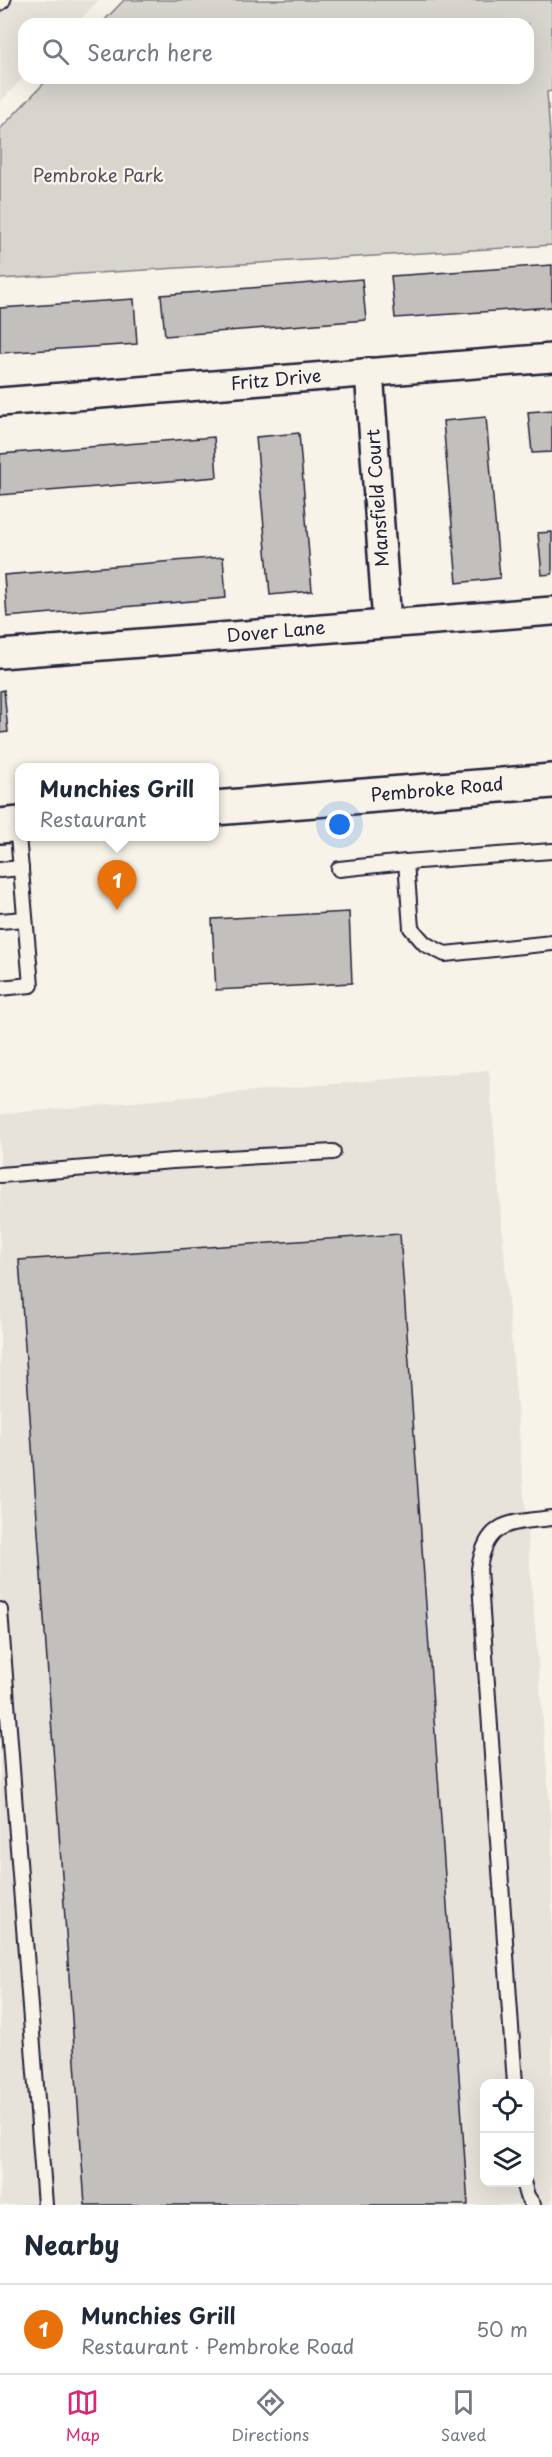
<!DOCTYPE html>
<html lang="en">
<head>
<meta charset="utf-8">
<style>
  :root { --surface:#fff; --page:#f2f2f3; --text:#1f2937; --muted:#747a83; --line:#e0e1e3; --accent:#db2777 }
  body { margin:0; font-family:"Playpen Sans",sans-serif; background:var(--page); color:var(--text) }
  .controls { position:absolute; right:18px; bottom:18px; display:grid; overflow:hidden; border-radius:12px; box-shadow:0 6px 24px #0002 }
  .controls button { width:54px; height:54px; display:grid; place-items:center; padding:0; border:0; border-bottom:2px solid var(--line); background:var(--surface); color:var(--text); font:30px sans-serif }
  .you { position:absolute; left:340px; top:825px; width:21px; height:21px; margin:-15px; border:4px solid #fff; border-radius:50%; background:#1a73e8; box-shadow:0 0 0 9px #1a73e833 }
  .badge { display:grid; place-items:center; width:39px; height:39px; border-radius:50%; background:var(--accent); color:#fff; font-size:20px; font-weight:700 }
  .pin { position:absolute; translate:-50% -50px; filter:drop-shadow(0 2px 3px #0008) }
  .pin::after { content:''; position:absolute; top:32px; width:21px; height:18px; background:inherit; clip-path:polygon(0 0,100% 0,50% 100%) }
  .popup { position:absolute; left:15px; top:763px; width:204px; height:78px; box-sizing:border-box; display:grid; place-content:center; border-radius:12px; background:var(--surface); filter:drop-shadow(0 2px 4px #0005); font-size:20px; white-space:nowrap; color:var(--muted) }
  .popup b { font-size:22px; color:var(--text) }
  .popup::after { content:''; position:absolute; left:50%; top:100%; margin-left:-12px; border:12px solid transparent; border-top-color:var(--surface) }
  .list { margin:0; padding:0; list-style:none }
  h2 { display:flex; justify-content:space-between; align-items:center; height:78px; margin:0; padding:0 24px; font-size:26px }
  h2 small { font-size:20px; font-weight:400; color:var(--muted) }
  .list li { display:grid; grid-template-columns:39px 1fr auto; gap:18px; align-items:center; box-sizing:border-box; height:90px; padding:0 24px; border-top:2px solid var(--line) }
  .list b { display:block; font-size:22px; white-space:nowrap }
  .list p { margin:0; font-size:20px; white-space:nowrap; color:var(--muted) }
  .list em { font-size:20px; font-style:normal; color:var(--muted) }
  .icon { flex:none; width:33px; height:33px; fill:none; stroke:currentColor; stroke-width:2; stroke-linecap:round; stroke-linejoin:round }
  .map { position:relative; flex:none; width:552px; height:2205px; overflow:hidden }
  .search { position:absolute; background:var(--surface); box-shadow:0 6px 24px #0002; left:18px; right:18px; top:18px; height:66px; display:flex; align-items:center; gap:15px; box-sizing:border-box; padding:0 21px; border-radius:18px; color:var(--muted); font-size:22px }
  .sheet { height:168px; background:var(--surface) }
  nav { display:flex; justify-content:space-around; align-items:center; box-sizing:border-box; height:84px; border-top:2px solid var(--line); background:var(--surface); font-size:16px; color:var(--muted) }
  nav a { display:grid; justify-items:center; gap:3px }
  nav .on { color:var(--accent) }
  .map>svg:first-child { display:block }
  .built { fill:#e7e3db; fill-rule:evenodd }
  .green { fill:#d8d5cf; stroke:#7d7c85; stroke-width:1.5 }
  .building { fill:#c2bfbd; stroke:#22223b; stroke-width:1.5 }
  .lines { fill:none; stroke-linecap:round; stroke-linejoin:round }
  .service-casing { stroke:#22223b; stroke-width:18 }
  .minor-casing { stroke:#22223b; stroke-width:32 }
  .primary-casing { stroke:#22223b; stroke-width:38 }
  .service { stroke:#f7f3e8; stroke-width:14 }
  .minor { stroke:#f7f3e8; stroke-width:27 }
  .primary { stroke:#f7f3e8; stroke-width:33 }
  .labels { text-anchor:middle; stroke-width:5; stroke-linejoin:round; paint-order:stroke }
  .park-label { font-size:18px; fill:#504f60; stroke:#f7f3e8 }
  .street-label { font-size:18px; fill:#22223b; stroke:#f7f3e8 }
</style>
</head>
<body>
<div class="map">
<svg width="552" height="2205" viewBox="0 0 552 2205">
  <rect width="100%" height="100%" fill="#f7f3e8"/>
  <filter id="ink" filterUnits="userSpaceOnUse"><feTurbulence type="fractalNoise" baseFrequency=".0167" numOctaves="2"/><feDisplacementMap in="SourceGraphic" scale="12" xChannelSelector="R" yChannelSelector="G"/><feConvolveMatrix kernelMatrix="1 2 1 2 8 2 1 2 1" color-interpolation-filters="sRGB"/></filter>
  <g filter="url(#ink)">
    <g class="built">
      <polygon points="0,0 99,0 76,24 24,24 24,77 0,102"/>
      <path d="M489,1070L552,1831V2201L548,2205H0V1114ZM484,2084H530V2182H484Z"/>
    </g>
    <polygon class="green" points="124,0 552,0 552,91 547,92 552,163 552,245 0,279 0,129 49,78 528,78 528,24 101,24"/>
    <g class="building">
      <polygon points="552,265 552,307 395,318 391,276"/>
      <polygon points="362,279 366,320 165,336 161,295"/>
      <polygon points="134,299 137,344 0,353 0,308"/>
      <polygon points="552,410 552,452 532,453 528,412"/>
      <polygon points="486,417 500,578 457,583 443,421"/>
      <polygon points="299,433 312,591 270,595 256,437"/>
      <polygon points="214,437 217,477 0,495 0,454"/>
      <polygon points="552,532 552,574 542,575 538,533"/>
      <polygon points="223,557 226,598 7,617 4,575"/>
      <polygon points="4,690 8,732 0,733 0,691"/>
      <polygon points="349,912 352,983 216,990 212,919"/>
      <polygon points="400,1234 468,2205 85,2205 19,1260"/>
    </g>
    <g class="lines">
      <defs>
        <g id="service">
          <polyline points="0,3 3,0"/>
          <polyline points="552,851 406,862 411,928 425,944 445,954 552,943"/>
          <polyline points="339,869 406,862"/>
          <polyline points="0,870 21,868"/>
          <polyline points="0,921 25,919"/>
          <polyline points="0,988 31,985 17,824"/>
          <polyline points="0,1175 173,1161 333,1152"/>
          <polyline points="0,1610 45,2205"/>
          <path d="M515,2084L479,1569C486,1520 510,1523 552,1518"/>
          <polyline points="523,2182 527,2196 533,2205"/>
        </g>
        <g id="minor">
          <polyline points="369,372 387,623"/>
          <polyline points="0,402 552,358"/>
          <polyline points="0,654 552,611"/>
        </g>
        <g id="primary">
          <polyline points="214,808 552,781"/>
          <polyline points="0,826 20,824"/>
        </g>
      </defs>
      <use href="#service" class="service-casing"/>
      <use href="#minor" class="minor-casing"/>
      <use href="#primary" class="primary-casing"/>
      <use href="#service" class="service"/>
      <use href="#minor" class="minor"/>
      <use href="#primary" class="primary"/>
    </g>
  </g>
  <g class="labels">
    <g class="park-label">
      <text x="98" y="182">Pembroke Park</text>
    </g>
    <g class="street-label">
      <text transform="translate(276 380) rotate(-5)" y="6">Fritz Drive</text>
      <text transform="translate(378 498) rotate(-94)" y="6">Mansfield Court</text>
      <text transform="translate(276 632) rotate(-5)" y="6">Dover Lane</text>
      <text transform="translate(437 790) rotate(-5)" y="6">Pembroke Road</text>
    </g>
  </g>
</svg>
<div class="controls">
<button><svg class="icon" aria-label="locate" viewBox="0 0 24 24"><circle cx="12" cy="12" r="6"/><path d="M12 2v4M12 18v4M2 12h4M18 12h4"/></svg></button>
<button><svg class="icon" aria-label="layers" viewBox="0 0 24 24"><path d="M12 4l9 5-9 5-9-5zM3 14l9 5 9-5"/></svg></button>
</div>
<div class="you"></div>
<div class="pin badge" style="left:117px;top:910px;background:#e8710a">1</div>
<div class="popup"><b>Munchies Grill</b>Restaurant</div>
<div class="search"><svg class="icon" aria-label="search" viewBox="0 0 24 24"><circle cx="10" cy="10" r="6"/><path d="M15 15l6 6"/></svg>Search here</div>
</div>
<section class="sheet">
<h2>Nearby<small></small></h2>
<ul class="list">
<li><span class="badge" style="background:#e8710a">1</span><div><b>Munchies Grill</b><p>Restaurant · Pembroke Road</p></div><em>50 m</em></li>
</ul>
</section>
<nav>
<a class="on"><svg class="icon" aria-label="map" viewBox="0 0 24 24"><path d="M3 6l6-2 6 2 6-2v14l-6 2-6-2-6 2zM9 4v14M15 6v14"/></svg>Map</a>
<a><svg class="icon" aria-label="directions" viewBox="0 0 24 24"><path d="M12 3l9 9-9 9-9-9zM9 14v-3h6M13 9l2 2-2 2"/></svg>Directions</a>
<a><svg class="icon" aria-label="saved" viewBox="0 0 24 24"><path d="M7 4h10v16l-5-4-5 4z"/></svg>Saved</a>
</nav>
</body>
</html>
